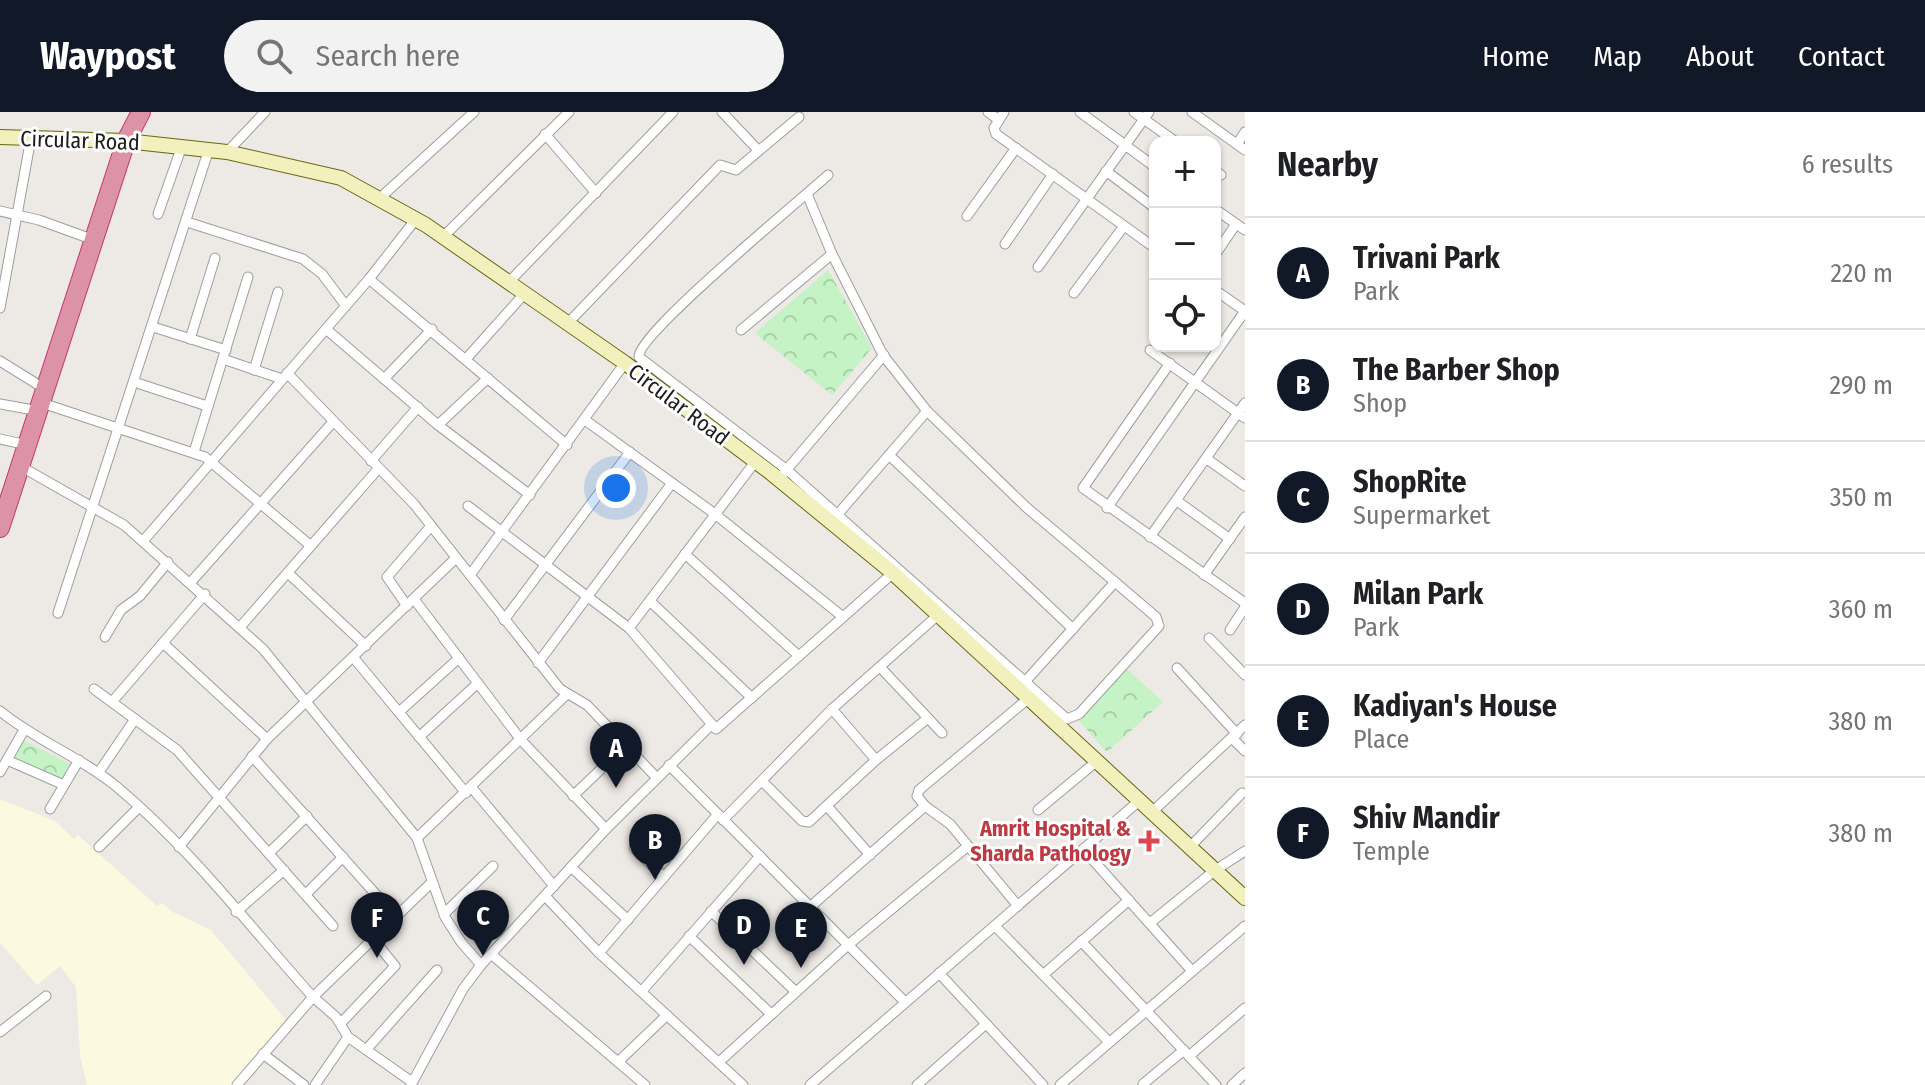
<!DOCTYPE html>
<html lang="en">
<head>
<meta charset="utf-8">
<style>
  :root { --surface:#fff; --page:#f2f2f2; --text:#202124; --muted:#757577; --line:#e0e0e0; --accent:#111827 }
  body { margin:0; font-family:"Fira Sans Condensed",sans-serif; background:var(--page); color:var(--text) }
  .controls { position:absolute; right:24px; top:24px; display:grid; overflow:hidden; border-radius:16px; box-shadow:0 2px 6px #0004 }
  .controls button { width:72px; height:72px; display:grid; place-items:center; padding:0; border:0; border-bottom:2px solid var(--line); background:var(--surface); color:var(--text); font:40px sans-serif }
  .you { position:absolute; left:616px; top:376px; width:28px; height:28px; margin:-20px; border:6px solid #fff; border-radius:50%; background:#1a73e8; box-shadow:0 0 0 12px #1a73e833 }
  .badge { display:grid; place-items:center; width:52px; height:52px; border-radius:50%; background:var(--accent); color:#fff; font-size:26px; font-weight:700 }
  .pin { position:absolute; translate:-50% -66px; filter:drop-shadow(0 2px 4px #0008) }
  .pin::after { content:''; position:absolute; top:42px; width:28px; height:24px; background:inherit; clip-path:polygon(0 0,100% 0,50% 100%) }
  .list { margin:0; padding:0; list-style:none }
  h2 { display:flex; justify-content:space-between; align-items:center; height:104px; margin:0; padding:0 32px; font-size:34px }
  h2 small { font-size:26px; font-weight:400; color:var(--muted) }
  .list li { display:grid; grid-template-columns:52px 1fr auto; gap:24px; align-items:center; box-sizing:border-box; height:112px; padding:0 32px; border-top:2px solid var(--line) }
  .list b { display:block; font-size:30px; white-space:nowrap }
  .list p { margin:0; font-size:26px; white-space:nowrap; color:var(--muted) }
  .list em { font-size:26px; font-style:normal; color:var(--muted) }
  .icon { flex:none; width:44px; height:44px; fill:none; stroke:currentColor; stroke-width:2; stroke-linecap:round; stroke-linejoin:round }
  .map { position:relative; flex:none; width:1245px; height:973px; overflow:hidden }
  header { display:flex; align-items:center; gap:48px; box-sizing:border-box; height:112px; padding:0 40px; background:var(--accent); color:#fff }
  header strong { font-size:38px }
  nav { display:flex; gap:44px; margin-inline-start:auto; font-size:28px }
  .search { width:560px; height:72px; background:var(--page); display:flex; align-items:center; gap:20px; box-sizing:border-box; padding:0 28px; border-radius:44px; color:var(--muted); font-size:30px }
  main { display:flex }
  aside { flex:1; background:var(--surface) }
  .map>svg:first-child { display:block }
  .education { fill:#fbf9df }
  .park { fill:url(#park-crowns) }
  .lines { fill:none; stroke-linecap:round; stroke-linejoin:round }
  .street-casing { stroke:#9e9e9e; stroke-width:11 }
  .secondary-casing { stroke:#666810; stroke-width:16 }
  .highway-casing { stroke:#c63673; stroke-width:20 }
  .street { stroke:#fff; stroke-width:9 }
  .secondary { stroke:#f2f1bd; stroke-width:14 }
  .highway { stroke:#dd93a7; stroke-width:18 }
  .health-dot { fill:#e0444e; stroke:#fff; stroke-width:3 }
  .labels { text-anchor:middle; stroke-width:6; stroke-linejoin:round; paint-order:stroke }
  .street-label { font-size:22px; fill:#1d1d1d; stroke:#fff }
  .health-label { font-size:22px; font-weight:bold; fill:#be3a42; stroke:#fff; text-anchor:end }
</style>
</head>
<body>
<header>
<strong>Waypost</strong>
<div class="search"><svg class="icon" aria-label="search" viewBox="0 0 24 24"><circle cx="10" cy="10" r="6"/><path d="M15 15l6 6"/></svg>Search here</div>
<nav><a>Home</a><a>Map</a><a>About</a><a>Contact</a></nav>
</header>
<main>
<div class="map">
<svg width="1245" height="973" viewBox="0 0 1245 973">
  <defs>
    <pattern id="park-crowns" width="20" height="18" patternUnits="userSpaceOnUse" patternTransform="scale(2)"><rect width="20" height="18" fill="#c5f3c5"/><path d="M2 6a3 3 0 1 1 6 0M12 15a3 3 0 1 1 6 0" fill="none" stroke="#a9d0a9"/></pattern>
  </defs>
  <rect width="100%" height="100%" fill="#ede9e4"/>
  <polygon class="education" points="0,687 55,709 74,727 78,723 157,794 162,791 173,800 211,818 282,903 287,910 234,973 87,973 80,944 76,875 60,854 37,873 0,831"/>
  <g class="park">
    <polygon points="828,158 872,236 832,283 755,221"/>
    <polygon points="1126,556 1163,590 1107,640 1078,608"/>
    <polygon points="21,627 72,653 61,670 10,649"/>
  </g>
  <g class="lines">
    <defs>
      <g id="street">
        <polyline points="722,0 758,38"/>
        <polyline points="988,0 999,8"/>
        <polyline points="1004,0 994,16 996,22 1155,136"/>
        <polyline points="1080,0 1155,55"/>
        <polyline points="1134,0 1176,30"/>
        <polyline points="1192,0 1245,38"/>
        <polyline points="545,22 596,81"/>
        <polyline points="1237,32 1245,20"/>
        <polyline points="227,40 265,0"/>
        <polyline points="1215,58 1221,63"/>
        <polyline points="1106,59 1155,96"/>
        <path d="M828,63C802,87 637,222 639,245L787,358L1067,607L1079,602L1159,514L1156,505L1115,470"/>
        <polyline points="807,82 832,142 883,243 927,299 1026,395 1115,470 1023,572"/>
        <polyline points="380,86 474,0"/>
        <polyline points="1215,97 1245,118"/>
        <polyline points="0,99 39,108 94,128"/>
        <polyline points="158,102 182,34"/>
        <polyline points="967,104 1016,36"/>
        <polyline points="187,110 303,147 322,162 346,194"/>
        <polyline points="443,125 569,0"/>
        <polyline points="1005,132 1053,62"/>
        <polyline points="1215,143 1236,112"/>
        <polyline points="1038,155 1149,0"/>
        <polyline points="369,167 567,333"/>
        <polyline points="509,170 673,0"/>
        <polyline points="1074,181 1124,114"/>
        <polyline points="0,196 31,26"/>
        <polyline points="567,212 720,53 736,58 799,5"/>
        <polyline points="153,215 226,238"/>
        <polyline points="326,217 438,313 530,383"/>
        <polyline points="741,218 832,142"/>
        <polyline points="190,227 215,146"/>
        <polyline points="1150,238 1245,306"/>
        <polyline points="223,247 282,267"/>
        <polyline points="466,247 525,181"/>
        <polyline points="0,249 45,277"/>
        <polyline points="1170,251 1083,376 1245,491"/>
        <polyline points="254,258 278,180"/>
        <polyline points="287,261 414,392 560,577 587,593 656,665"/>
        <polyline points="384,267 432,217"/>
        <polyline points="134,270 207,294"/>
        <polyline points="42,291 205,345 311,434"/>
        <polyline points="0,292 39,299"/>
        <polyline points="585,308 715,402 843,505"/>
        <polyline points="438,313 488,266"/>
        <polyline points="0,327 27,333"/>
        <polyline points="194,340 248,165"/>
        <polyline points="889,343 1073,517"/>
        <polyline points="1207,347 1245,374"/>
        <polyline points="371,349 418,295"/>
        <polyline points="20,354 124,413 263,537 417,726 445,805 461,830 481,853"/>
        <polyline points="783,362 884,243"/>
        <polyline points="1177,389 1230,427"/>
        <polyline points="468,394 629,516 716,617 893,461"/>
        <polyline points="1107,396 1245,199 1215,178"/>
        <polyline points="838,402 927,299"/>
        <polyline points="1150,425 1245,291"/>
        <polyline points="144,428 369,167 416,107"/>
        <polyline points="685,442 799,544"/>
        <polyline points="288,461 366,534"/>
        <polyline points="470,463 625,251"/>
        <polyline points="1204,463 1245,405"/>
        <polyline points="191,470 333,310"/>
        <polyline points="414,487 521,628 606,717"/>
        <polyline points="650,489 752,586"/>
        <polyline points="407,494 387,465 431,414"/>
        <polyline points="58,501 209,37"/>
        <polyline points="504,508 630,340"/>
        <polyline points="241,514 378,357"/>
        <polyline points="629,516 755,350"/>
        <polyline points="1230,518 1245,495"/>
        <polyline points="105,525 121,498 140,484 168,450"/>
        <polyline points="1209,526 1245,563"/>
        <polyline points="163,531 267,627"/>
        <polyline points="353,545 466,681"/>
        <polyline points="538,551 672,371"/>
        <polyline points="880,555 942,621"/>
        <polyline points="1177,556 1237,622"/>
        <polyline points="94,577 177,638 333,814"/>
        <polyline points="112,590 205,482"/>
        <polyline points="832,597 876,648"/>
        <path d="M0,599C38,630 81,645 117,675C190,736 250,815 313,885L336,905L348,925L412,970"/>
        <polyline points="399,600 459,546"/>
        <polyline points="419,625 478,571"/>
        <polyline points="1232,626 1245,639"/>
        <polyline points="252,644 397,806"/>
        <polyline points="7,648 64,673"/>
        <polyline points="669,653 905,890"/>
        <polyline points="0,660 24,618"/>
        <polyline points="99,660 135,607"/>
        <polyline points="762,669 802,709 809,710 876,648 928,606"/>
        <polyline points="472,676 554,774"/>
        <polyline points="573,684 626,633"/>
        <polyline points="827,694 870,743"/>
        <polyline points="925,694 917,684 919,678 1029,586"/>
        <polyline points="50,697 79,648"/>
        <polyline points="1038,698 1097,649"/>
        <polyline points="1151,701 1245,613"/>
        <polyline points="723,708 832,597 938,503"/>
        <polyline points="417,726 566,583"/>
        <polyline points="99,735 139,695"/>
        <polyline points="179,735 267,627 456,446"/>
        <polyline points="634,736 664,765"/>
        <polyline points="1189,736 1242,681"/>
        <polyline points="1083,737 1192,859"/>
        <polyline points="269,741 307,704"/>
        <polyline points="571,755 628,808"/>
        <polyline points="306,782 343,745"/>
        <polyline points="545,784 599,841 743,973"/>
        <polyline points="810,795 925,694 950,712 1018,794"/>
        <polyline points="711,799 796,880"/>
        <polyline points="236,800 284,758"/>
        <polyline points="444,802 493,754"/>
        <polyline points="1150,811 1214,759 1245,739"/>
        <polyline points="995,814 1109,930"/>
        <polyline points="689,824 771,902"/>
        <polyline points="1081,829 1216,973"/>
        <polyline points="599,841 718,702"/>
        <polyline points="491,842 645,973"/>
        <polyline points="939,861 1043,973"/>
        <polyline points="1043,863 1129,788"/>
        <polyline points="642,879 760,744"/>
        <polyline points="341,911 395,854 374,828"/>
        <polyline points="0,920 46,884"/>
        <polyline points="366,938 437,858"/>
        <polyline points="263,942 304,973"/>
        <polyline points="1189,944 1245,896"/>
        <polyline points="618,950 667,903"/>
        <polyline points="719,950 848,833 968,734"/>
        <polyline points="1143,972 1184,938"/>
        <polyline points="237,973 313,885 432,770"/>
        <polyline points="315,973 348,925"/>
        <polyline points="411,973 463,877 481,853 606,717 711,613"/>
        <polyline points="810,973 1139,689"/>
        <polyline points="917,973 986,912"/>
        <polyline points="1060,973 1245,814"/>
        <polyline points="1232,973 1245,961"/>
      </g>
      <polyline id="secondary" points="0,25 126,29 227,40 341,66 426,113 625,251 771,361 893,461 1245,786"/>
      <polyline id="highway" points="0,416 126,29 141,0"/>
    </defs>
    <use href="#street" class="street-casing"/>
    <use href="#secondary" class="secondary-casing"/>
    <use href="#highway" class="highway-casing"/>
    <use href="#street" class="street"/>
    <use href="#secondary" class="secondary"/>
    <use href="#highway" class="highway"/>
  </g>
  <path class="health-dot" d="M1145 717h8v8h8v8h-8v8h-8v-8h-8v-8h8z"/>
  <g class="labels">
    <g class="street-label">
      <text transform="translate(80 28) rotate(2)" y="8">Circular Road</text>
      <text transform="translate(679 292) rotate(37)" y="8">Circular Road</text>
    </g>
    <g class="health-label">
      <text x="1131" y="724">Amrit Hospital &amp;<tspan x="1131" dy="25">Sharda Pathology</tspan></text>
    </g>
  </g>
</svg>
<div class="controls">
<button>+</button>
<button>−</button>
<button><svg class="icon" aria-label="locate" viewBox="0 0 24 24"><circle cx="12" cy="12" r="6"/><path d="M12 2v4M12 18v4M2 12h4M18 12h4"/></svg></button>
</div>
<div class="you"></div>
<div class="pin badge" style="left:616px;top:676px">A</div>
<div class="pin badge" style="left:655px;top:768px">B</div>
<div class="pin badge" style="left:483px;top:844px">C</div>
<div class="pin badge" style="left:744px;top:853px">D</div>
<div class="pin badge" style="left:801px;top:856px">E</div>
<div class="pin badge" style="left:377px;top:846px">F</div>
</div>
<aside>
<h2>Nearby<small>6 results</small></h2>
<ul class="list">
<li><span class="badge">A</span><div><b>Trivani Park</b><p>Park</p></div><em>220 m</em></li>
<li><span class="badge">B</span><div><b>The Barber Shop</b><p>Shop</p></div><em>290 m</em></li>
<li><span class="badge">C</span><div><b>ShopRite</b><p>Supermarket</p></div><em>350 m</em></li>
<li><span class="badge">D</span><div><b>Milan Park</b><p>Park</p></div><em>360 m</em></li>
<li><span class="badge">E</span><div><b>Kadiyan's House</b><p>Place</p></div><em>380 m</em></li>
<li><span class="badge">F</span><div><b>Shiv Mandir</b><p>Temple</p></div><em>380 m</em></li>
</ul>
</aside>
</main>
</body>
</html>
